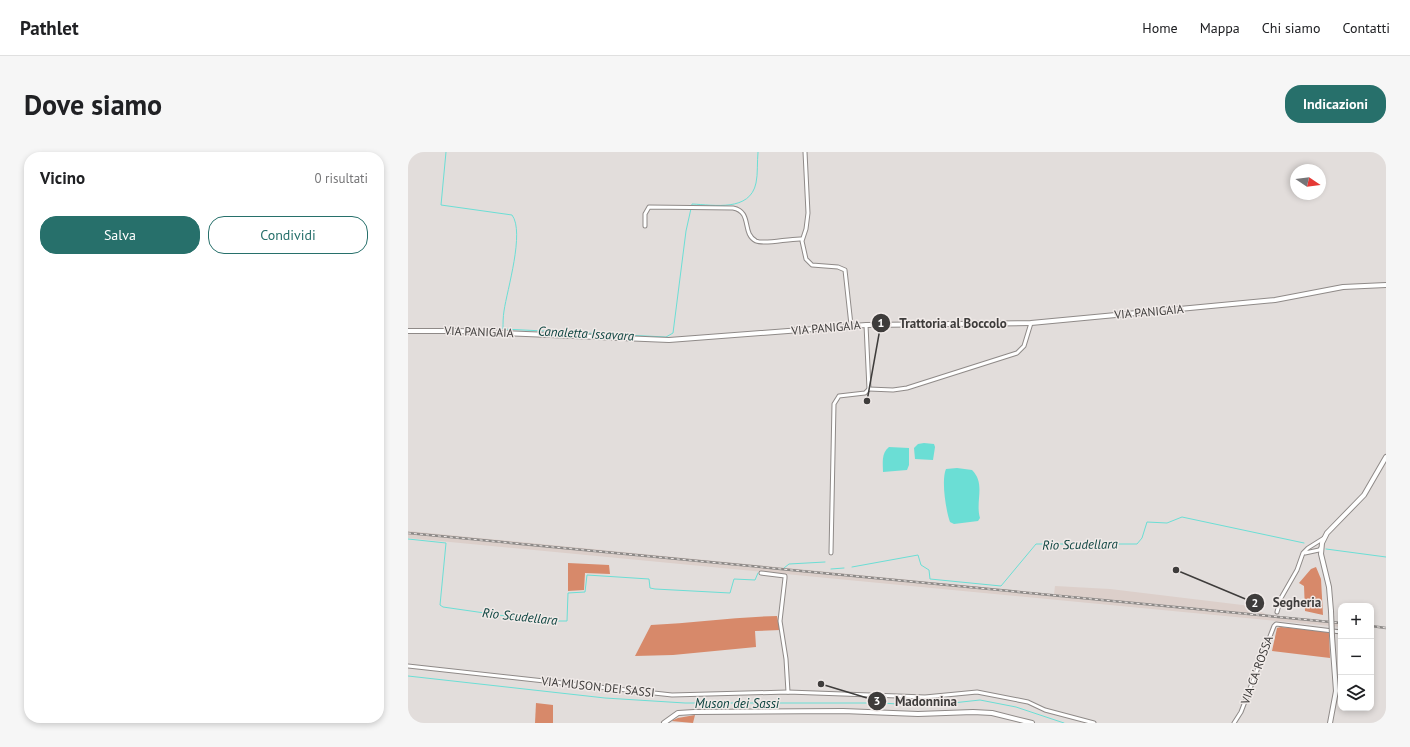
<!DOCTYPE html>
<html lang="it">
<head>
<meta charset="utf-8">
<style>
  :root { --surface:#fff; --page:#f6f6f6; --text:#202124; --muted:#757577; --line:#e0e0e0; --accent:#27706b }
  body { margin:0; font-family:"PT Sans",sans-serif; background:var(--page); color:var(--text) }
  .controls { position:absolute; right:12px; bottom:12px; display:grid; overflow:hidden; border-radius:8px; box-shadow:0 2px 6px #0003 }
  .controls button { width:36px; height:36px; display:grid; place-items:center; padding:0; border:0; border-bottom:1px solid var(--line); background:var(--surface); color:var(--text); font:20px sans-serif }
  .compass { position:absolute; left:882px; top:12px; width:36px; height:36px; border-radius:50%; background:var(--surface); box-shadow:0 2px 6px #0003; rotate:103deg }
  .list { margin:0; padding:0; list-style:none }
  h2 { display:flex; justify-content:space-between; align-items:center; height:52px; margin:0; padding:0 16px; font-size:17px }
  h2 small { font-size:13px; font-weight:400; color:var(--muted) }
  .actions { display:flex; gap:8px; padding:12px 16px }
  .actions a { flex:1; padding:9px 0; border:1px solid var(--accent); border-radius:16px; text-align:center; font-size:14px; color:var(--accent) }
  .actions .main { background:var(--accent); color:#fff }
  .icon { flex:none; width:22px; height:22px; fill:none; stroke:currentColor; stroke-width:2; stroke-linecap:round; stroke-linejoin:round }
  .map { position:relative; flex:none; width:978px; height:571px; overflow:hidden; border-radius:16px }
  header { display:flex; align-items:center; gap:24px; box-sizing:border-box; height:56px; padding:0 20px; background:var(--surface); border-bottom:1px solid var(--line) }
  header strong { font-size:19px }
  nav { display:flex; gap:22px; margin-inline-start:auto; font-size:14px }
  .intro { display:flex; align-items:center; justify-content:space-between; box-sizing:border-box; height:96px; padding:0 24px }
  h1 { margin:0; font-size:28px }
  .button { padding:10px 18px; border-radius:16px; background:var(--accent); color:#fff; font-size:14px; font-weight:700 }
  main { display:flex; gap:24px; padding:0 24px }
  aside { flex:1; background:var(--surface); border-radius:16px; box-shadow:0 2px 6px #0003 }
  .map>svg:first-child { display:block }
  .built { fill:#dccfca }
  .forest { fill:#d7896a }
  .water { fill:#6bded5 }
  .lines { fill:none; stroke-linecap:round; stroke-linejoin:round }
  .stream { stroke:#6bded5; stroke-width:1 }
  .minor-casing { stroke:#8f8a88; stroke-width:5 }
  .tertiary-casing { stroke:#8f8a88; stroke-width:6 }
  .minor { stroke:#fff; stroke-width:3 }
  .tertiary { stroke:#fff; stroke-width:4 }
  .rail-casing { stroke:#8c8987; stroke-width:2.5 }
  .rail { stroke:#f0eae8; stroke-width:1; stroke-dasharray:3; stroke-linecap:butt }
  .tertiary-bridge-casing { stroke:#8f8a88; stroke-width:6; stroke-linecap:butt }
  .tertiary-bridge { stroke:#fff; stroke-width:4 }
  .labels { text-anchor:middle; stroke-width:3; stroke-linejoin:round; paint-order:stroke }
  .street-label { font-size:12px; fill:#3e3c3b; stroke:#f0eae8 }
  .water-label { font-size:13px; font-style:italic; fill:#0e4440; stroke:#f0eae8 }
  .leader { fill:none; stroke:#3e3c3b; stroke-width:1.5 }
  .callout-dot { fill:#3e3c3b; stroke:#f0eae8; stroke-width:1.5 }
  .mark-label { font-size:12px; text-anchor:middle; font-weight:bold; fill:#fff }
  .callout-label { font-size:13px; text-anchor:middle; font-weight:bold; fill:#3e3c3b; stroke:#f0eae8; stroke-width:3; stroke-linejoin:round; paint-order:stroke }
</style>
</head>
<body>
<header>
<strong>Pathlet</strong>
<nav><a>Home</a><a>Mappa</a><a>Chi siamo</a><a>Contatti</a></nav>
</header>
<div class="intro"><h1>Dove siamo</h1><a class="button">Indicazioni</a></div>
<main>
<aside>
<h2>Vicino<small>0 risultati</small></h2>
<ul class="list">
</ul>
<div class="actions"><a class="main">Salva</a><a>Condividi</a></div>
</aside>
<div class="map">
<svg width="978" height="571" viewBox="0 0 978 571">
  <rect width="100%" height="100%" fill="#e2dddb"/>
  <polygon class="built" points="0,379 646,442 647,434 702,437 851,455 853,460 860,463 933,470 933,475 0,386"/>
  <g class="forest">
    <polygon points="160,411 201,413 202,422 177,421 176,438 160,439"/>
    <polygon points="908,415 913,427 915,463 897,459 896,434 891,431 903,417"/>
    <path d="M369,464L372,478L347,479L348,495L265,503L227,504L243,473C285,471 327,465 369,464Z"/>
    <polygon points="873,475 921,480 922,506 864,499 869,476"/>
    <polygon points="128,551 145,553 145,571 127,571"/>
    <polygon points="287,563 285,571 263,569 270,566"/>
  </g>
  <g class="water">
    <polygon points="516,291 526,292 527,295 525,308 507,307 506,296 510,292"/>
    <path d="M481,295L501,296V313L499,318L475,320C475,311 473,301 481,295Z"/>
    <path d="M549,316L564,318C578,332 567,349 572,366L570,369L546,372L542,370C538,359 533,328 538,317Z"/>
  </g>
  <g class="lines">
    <g class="stream">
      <path d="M38,0L33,53L104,63C117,80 99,138 96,159C95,165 95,171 95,177L258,185L265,181L278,79L284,52C306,53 342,60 348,31C350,22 349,10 350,0"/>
      <polyline points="0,387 38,391 32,453 35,455 132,469 159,469 160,441 177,440 179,423 241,427 242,436 247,437 322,441 326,427 347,428 350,421"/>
      <polyline points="918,397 978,405"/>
      <polyline points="444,415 510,403 513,413 521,418 522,427 593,434 628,392 729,392 734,386 739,370 759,371 774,365 896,391"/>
      <polyline points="376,416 381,412 417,410"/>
      <polyline points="423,417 436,416"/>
      <polyline points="0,524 197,546 277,551 475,551 517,554 572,548 608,555 656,571"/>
    </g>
    <defs>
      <g id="minor">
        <polyline points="397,0 400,61 398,77 394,89 398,107 404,113 430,115 437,118 443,173"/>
        <path d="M237,74V62L241,55L325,56C345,60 333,81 348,89C357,93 382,86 394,87"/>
        <polyline points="461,237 485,238 499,236 609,201 616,194 623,171"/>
        <polyline points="423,401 426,252 431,244 457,241 461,237 458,173"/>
        <polyline points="897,401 911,398 913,396"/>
        <polyline points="353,421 377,424 377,426 372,469 378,507 380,540"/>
        <polyline points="869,460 873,446 889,418 895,401 900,396 916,386"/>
        <polyline points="0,514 264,543 380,540 517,545 569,540 620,550 637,558 686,571"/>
        <polyline points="826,571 833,560 866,474 868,472 933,480"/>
      </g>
      <g id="tertiary">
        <polyline points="0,179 50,179 261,188 458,173 623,171 867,148 935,135 978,133"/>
        <polyline points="923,459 921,435 913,402 914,391 919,381 956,343 978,305"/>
        <polyline points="256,571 270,561 286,560 435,559 510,562 565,560 584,561 624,571"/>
        <polyline points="922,571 928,539 924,484"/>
      </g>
    </defs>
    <use href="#minor" class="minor-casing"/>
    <use href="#tertiary" class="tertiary-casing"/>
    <use href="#minor" class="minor"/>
    <use href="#tertiary" class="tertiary"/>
    <defs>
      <g id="rail">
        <polyline points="0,381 933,471"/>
        <polyline points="963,474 978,476"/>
      </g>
    </defs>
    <use href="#rail" class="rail-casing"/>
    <use href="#rail" class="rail"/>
    <defs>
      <polyline id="tertiary-bridge" points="923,459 924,484"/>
    </defs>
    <use href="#tertiary-bridge" class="tertiary-bridge-casing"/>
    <use href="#tertiary-bridge" class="tertiary-bridge"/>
  </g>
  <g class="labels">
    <g class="street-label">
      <text transform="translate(741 160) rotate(-5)" y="4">VIA PANIGAIA</text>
      <text transform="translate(418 176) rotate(-5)" y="4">VIA PANIGAIA</text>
      <text transform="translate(71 180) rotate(2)" y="4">VIA PANIGAIA</text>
      <text transform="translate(849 518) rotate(-70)" y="4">VIA CA' ROSSA</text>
      <text transform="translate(190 535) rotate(6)" y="4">VIA MUSON DEI SASSI</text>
    </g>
    <g class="water-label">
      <text transform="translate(178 181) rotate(3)" y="5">Canaletta Issavara</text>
      <text transform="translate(672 392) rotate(-1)" y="5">Rio Scudellara</text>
      <text transform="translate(112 464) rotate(6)" y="5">Rio Scudellara</text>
      <text x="329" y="556">Muson dei Sassi</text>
    </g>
  </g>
  <path class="leader" d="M459 249L473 171M768 418L847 451M413 532L469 549"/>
  <g class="callout-dot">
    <circle cx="459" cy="249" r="4"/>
    <circle cx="768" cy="418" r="4"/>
    <circle cx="413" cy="532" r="4"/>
    <circle cx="473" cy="171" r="10"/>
    <circle cx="847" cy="451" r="10"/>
    <circle cx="469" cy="549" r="10"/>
  </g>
  <g class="mark-label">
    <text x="473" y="175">1</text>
    <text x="847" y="455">2</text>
    <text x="469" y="553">3</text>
  </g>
  <g class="callout-label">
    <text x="545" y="176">Trattoria al Boccolo</text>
    <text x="889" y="455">Segheria</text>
    <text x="518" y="554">Madonnina</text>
  </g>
</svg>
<div class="controls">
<button>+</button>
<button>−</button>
<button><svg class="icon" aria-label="layers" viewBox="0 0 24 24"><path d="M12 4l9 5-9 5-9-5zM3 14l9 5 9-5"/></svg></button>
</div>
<svg class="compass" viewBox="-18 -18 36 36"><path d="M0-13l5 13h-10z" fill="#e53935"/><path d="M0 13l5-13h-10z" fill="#757577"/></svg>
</div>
</main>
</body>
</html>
